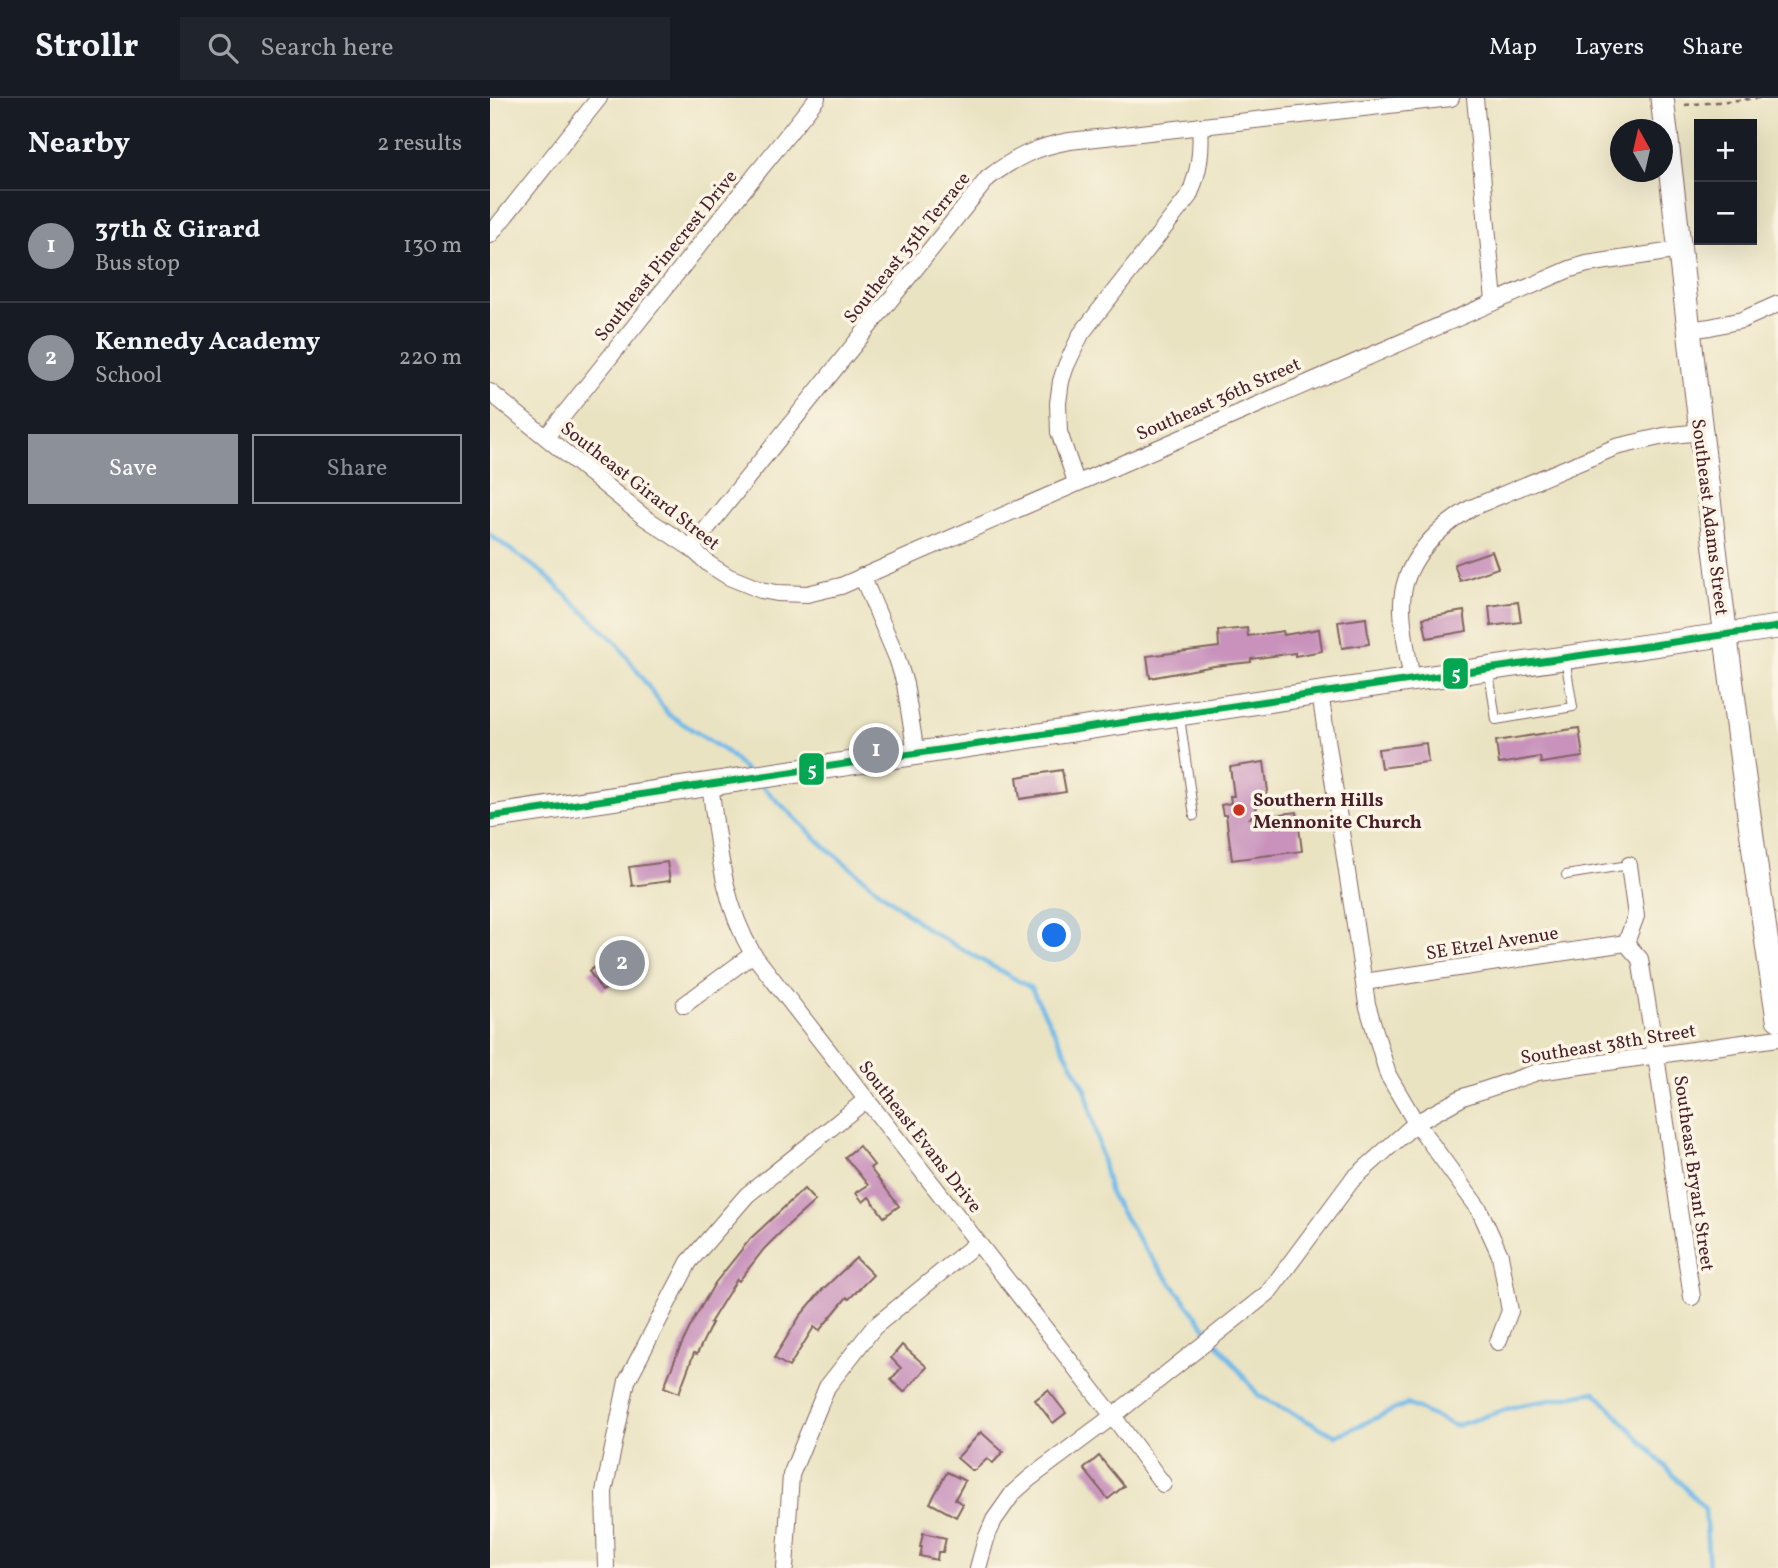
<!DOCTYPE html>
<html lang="en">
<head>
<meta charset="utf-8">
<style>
  :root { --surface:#171b24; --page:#20242c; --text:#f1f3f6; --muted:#9ea1a6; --line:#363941; --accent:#8c9099 }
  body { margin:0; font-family:Vollkorn,serif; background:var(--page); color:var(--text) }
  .controls { position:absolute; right:21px; top:21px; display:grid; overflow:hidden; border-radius:0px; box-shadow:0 7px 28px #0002 }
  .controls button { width:63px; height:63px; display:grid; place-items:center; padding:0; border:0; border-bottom:2px solid var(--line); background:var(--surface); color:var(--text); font:35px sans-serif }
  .compass { position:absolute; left:1120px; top:21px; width:63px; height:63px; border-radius:50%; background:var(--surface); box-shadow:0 7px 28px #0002; rotate:352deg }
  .you { position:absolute; left:565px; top:838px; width:24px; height:24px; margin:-18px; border:5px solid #fff; border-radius:50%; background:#1a73e8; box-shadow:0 0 0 10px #1a73e833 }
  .badge { display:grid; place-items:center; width:46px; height:46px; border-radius:50%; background:var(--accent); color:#fff; font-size:23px; font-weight:700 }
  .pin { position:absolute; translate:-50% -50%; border:4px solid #fff; box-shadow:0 2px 7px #0006 }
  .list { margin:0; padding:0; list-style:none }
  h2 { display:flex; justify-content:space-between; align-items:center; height:91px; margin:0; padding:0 28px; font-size:30px }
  h2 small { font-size:23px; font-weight:400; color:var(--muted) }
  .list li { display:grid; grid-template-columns:46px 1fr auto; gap:21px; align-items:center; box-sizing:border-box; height:112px; padding:0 28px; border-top:2px solid var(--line) }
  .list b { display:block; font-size:26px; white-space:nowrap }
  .list p { margin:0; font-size:23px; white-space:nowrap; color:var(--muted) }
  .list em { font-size:23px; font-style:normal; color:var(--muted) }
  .actions { display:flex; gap:14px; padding:21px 28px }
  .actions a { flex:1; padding:16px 0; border:2px solid var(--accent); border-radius:0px; text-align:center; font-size:24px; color:var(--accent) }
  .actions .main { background:var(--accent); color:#fff }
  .icon { flex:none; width:38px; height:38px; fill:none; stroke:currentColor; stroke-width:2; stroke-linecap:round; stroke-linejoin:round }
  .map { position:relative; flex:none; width:1288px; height:1470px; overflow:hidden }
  header { display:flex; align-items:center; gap:42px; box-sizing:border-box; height:98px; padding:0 35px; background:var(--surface); border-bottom:2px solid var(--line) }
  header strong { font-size:33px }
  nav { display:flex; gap:38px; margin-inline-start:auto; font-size:24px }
  .search { width:490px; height:63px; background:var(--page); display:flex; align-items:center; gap:18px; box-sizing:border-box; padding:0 24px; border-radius:0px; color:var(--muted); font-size:26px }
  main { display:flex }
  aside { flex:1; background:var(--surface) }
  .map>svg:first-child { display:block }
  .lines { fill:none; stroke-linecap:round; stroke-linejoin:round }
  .stream { stroke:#71bae9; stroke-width:4.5 }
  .building { fill:#c892bc }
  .lane-casing { stroke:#826460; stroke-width:10 }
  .street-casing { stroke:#826460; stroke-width:18 }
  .secondary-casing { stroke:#826460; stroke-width:25 }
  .path { stroke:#826460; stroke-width:2.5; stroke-dasharray:5 5; stroke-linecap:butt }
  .lane { stroke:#fff; stroke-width:8 }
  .street { stroke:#fff; stroke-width:16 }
  .secondary { stroke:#fff; stroke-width:23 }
  .bus-1-casing { stroke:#fcf5e5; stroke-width:12 }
  .bus-1 { stroke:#00a651; stroke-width:7 }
  .poi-dot { fill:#c8321e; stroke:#fcf5e5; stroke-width:2.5 }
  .labels { text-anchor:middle; stroke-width:7; stroke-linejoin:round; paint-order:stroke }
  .street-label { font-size:19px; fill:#4a1f2b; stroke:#fcf5e5 }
  .poi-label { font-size:19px; font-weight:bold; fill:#4a1f2b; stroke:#fcf5e5; text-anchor:start }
  .line-badge { stroke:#fcf5e5; stroke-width:2.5 }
  .badge-label { font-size:19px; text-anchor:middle; font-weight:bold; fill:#fff }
</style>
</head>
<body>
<header>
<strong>Strollr</strong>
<div class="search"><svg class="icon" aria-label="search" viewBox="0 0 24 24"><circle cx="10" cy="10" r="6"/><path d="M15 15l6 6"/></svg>Search here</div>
<nav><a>Map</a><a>Layers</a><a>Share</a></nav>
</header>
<main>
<aside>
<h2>Nearby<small>2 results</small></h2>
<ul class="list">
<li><span class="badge">1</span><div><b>37th &amp; Girard</b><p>Bus stop</p></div><em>130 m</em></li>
<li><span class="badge">2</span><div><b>Kennedy Academy</b><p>School</p></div><em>220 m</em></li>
</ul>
<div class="actions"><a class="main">Save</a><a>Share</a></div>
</aside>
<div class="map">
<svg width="1288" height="1470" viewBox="0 0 1288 1470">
  <rect width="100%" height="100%" fill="#fcf5e5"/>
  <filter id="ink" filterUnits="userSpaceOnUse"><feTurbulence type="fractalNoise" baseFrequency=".0143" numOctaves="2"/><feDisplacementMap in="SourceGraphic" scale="14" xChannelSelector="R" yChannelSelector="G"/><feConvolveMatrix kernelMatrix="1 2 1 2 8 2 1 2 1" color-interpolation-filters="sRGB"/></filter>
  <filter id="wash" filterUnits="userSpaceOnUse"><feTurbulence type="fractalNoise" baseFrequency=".00686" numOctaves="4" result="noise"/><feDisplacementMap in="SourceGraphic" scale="28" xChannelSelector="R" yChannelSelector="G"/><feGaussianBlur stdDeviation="1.57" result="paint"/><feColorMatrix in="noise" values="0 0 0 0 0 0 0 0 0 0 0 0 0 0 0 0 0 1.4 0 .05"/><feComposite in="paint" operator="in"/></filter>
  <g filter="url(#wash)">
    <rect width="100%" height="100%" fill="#eae3c2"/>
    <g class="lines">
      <g class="stream">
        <polyline points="0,437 53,475 127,545 178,616 238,655 257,674"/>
        <polyline points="271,687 335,749 438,832 541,890 596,992 620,1096 654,1150 720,1235"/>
        <polyline points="725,1242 769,1298 846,1338 917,1306 965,1328 1027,1308 1105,1294 1215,1411 1219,1470"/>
      </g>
    </g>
    <g id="blocks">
      <g class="building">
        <polygon points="1002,453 1008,470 970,483 964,466"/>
        <polygon points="1028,504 1031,524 1001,528 999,508"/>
        <polygon points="974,513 977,533 937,540 933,520"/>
        <polygon points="876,520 879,546 852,550 848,524"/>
        <polygon points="757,530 758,538 793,533 794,537 829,531 832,553 805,558 805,555 761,561 761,564 724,568 660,580 657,558 729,549 728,533"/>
        <polygon points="1089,630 1093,659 1051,665 1050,659 1009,666 1006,643"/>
        <polygon points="936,645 938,664 891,670 888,651"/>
        <polygon points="774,664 778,693 760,720 807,714 812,753 742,762 736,717 733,717 731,707 741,705 740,698 744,698 740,669"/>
        <polygon points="572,672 576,694 530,701 527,679"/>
        <polygon points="177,764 180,783 142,788 139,769"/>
        <polygon points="139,847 152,868 112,893 99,873"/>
        <polygon points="369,1048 384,1067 380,1070 409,1108 394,1119 379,1099 373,1104 366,1095 378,1087 355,1059"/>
        <polygon points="314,1091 325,1103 297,1128 274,1151 249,1183 247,1181 220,1225 222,1225 207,1256 204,1255 189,1295 174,1289 188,1254 205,1219 225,1185 261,1140"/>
        <polygon points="366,1160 383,1177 359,1201 357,1199 329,1233 324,1229 299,1269 284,1260 310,1218 332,1192"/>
        <polygon points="412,1247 437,1269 414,1294 401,1282 411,1270 401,1260"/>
        <polygon points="558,1292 576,1315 563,1325 545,1302"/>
        <polygon points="491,1334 513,1354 503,1365 497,1361 485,1372 481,1372 467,1360"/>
        <polygon points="609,1358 634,1388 618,1401 594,1371"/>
        <polygon points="457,1374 475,1383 465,1401 473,1406 466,1419 440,1405"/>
        <polygon points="433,1435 456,1440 453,1454 448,1454 447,1462 430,1458 432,1449 430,1449"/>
      </g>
    </g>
  </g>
  <g filter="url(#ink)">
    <use href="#blocks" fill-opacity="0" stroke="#826460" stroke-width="2"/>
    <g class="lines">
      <defs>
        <g id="lane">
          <polyline points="999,574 1006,622 1083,609 1075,560"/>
          <polyline points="690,619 704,718"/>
          <polyline points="1076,777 1139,767"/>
        </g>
        <g id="street">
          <polyline points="985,0 1004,203"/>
          <polyline points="0,137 109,0"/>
          <polyline points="1199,232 1220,229 1252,222 1288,206"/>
          <polyline points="0,294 154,419 201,450 220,467 239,479 271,492 287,495 317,496 351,488 1080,171 1097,166 1190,152"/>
          <polyline points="56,339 327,0"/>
          <path d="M586,384L569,334L568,305L571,283L576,268L591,236L699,98C709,74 712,54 710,28"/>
          <path d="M201,450L498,80C524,60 548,48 580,43L961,0"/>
          <polyline points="372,478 407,560 415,586 426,656"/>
          <path d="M922,582C918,559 913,536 912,512C910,466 945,432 981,410L1126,349L1174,338L1210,334"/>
          <polyline points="830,595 877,906 898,977 926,1025 989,1111 1010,1157 1020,1213 1008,1244"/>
          <path d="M220,686C228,745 232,804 263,856L623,1318L673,1386"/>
          <polyline points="1136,845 1150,861 1166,958 1202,1199"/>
          <polyline points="1136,845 1146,818 1139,767"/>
          <polyline points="874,884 1136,845"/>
          <polyline points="194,907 263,856"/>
          <polyline points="116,1470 114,1394 137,1283 199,1164 257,1097 377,1001"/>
          <polyline points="295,1470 301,1377 337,1289 384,1229 487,1145"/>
          <polyline points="488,1470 496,1441 504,1422 523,1395 540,1380 623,1318 778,1195 862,1082 926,1025 973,999 1048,974 1288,940"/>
        </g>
        <g id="secondary">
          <path d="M1172,0C1208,307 1242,615 1288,921"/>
          <polyline points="0,719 830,595 1288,529"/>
        </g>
      </defs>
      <use href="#lane" class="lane-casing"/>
      <use href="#street" class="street-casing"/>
      <use href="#secondary" class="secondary-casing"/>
      <polyline class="path" points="1195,7 1270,0"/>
      <use href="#lane" class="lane"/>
      <use href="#street" class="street"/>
      <use href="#secondary" class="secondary"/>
      <defs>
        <polyline id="bus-1" points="0,719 830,595 1288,529"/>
      </defs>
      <use href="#bus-1" class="bus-1-casing"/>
      <use href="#bus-1" class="bus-1"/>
    </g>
  </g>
  <circle class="poi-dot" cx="749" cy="712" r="7"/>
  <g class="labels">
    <g class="street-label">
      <text transform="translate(416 149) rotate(-51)" y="7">Southeast 35th Terrace</text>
      <text transform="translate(175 157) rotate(-51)" y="7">Southeast Pinecrest Drive</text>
      <text transform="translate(728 300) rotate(-24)" y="7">Southeast 36th Street</text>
      <text transform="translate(151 387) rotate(38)" y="7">Southeast Girard Street</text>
      <text transform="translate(1221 419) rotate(83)" y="7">Southeast Adams Street</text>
      <text transform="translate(1002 844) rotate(-9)" y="7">SE Etzel Avenue</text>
      <text transform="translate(1118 945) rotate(-9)" y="7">Southeast 38th Street</text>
      <text transform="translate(431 1038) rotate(52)" y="7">Southeast Evans Drive</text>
      <text transform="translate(1205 1075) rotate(82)" y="7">Southeast Bryant Street</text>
    </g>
    <g class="poi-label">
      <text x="763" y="708">Southern Hills<tspan x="763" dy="22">Mennonite Church</tspan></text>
    </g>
  </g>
  <g class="line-badge">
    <rect x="952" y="559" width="27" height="33" rx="7" fill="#00a651"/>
    <rect x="308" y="654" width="27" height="34" rx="7" fill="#00a651"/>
  </g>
  <g class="badge-label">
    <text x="966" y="582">5</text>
    <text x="322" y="678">5</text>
  </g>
</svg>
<div class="controls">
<button>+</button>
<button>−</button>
</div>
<svg class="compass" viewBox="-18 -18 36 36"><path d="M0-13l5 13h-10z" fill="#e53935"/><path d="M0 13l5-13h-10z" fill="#9ea1a6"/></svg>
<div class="you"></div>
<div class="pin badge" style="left:386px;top:652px">1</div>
<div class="pin badge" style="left:132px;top:865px">2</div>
</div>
</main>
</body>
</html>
